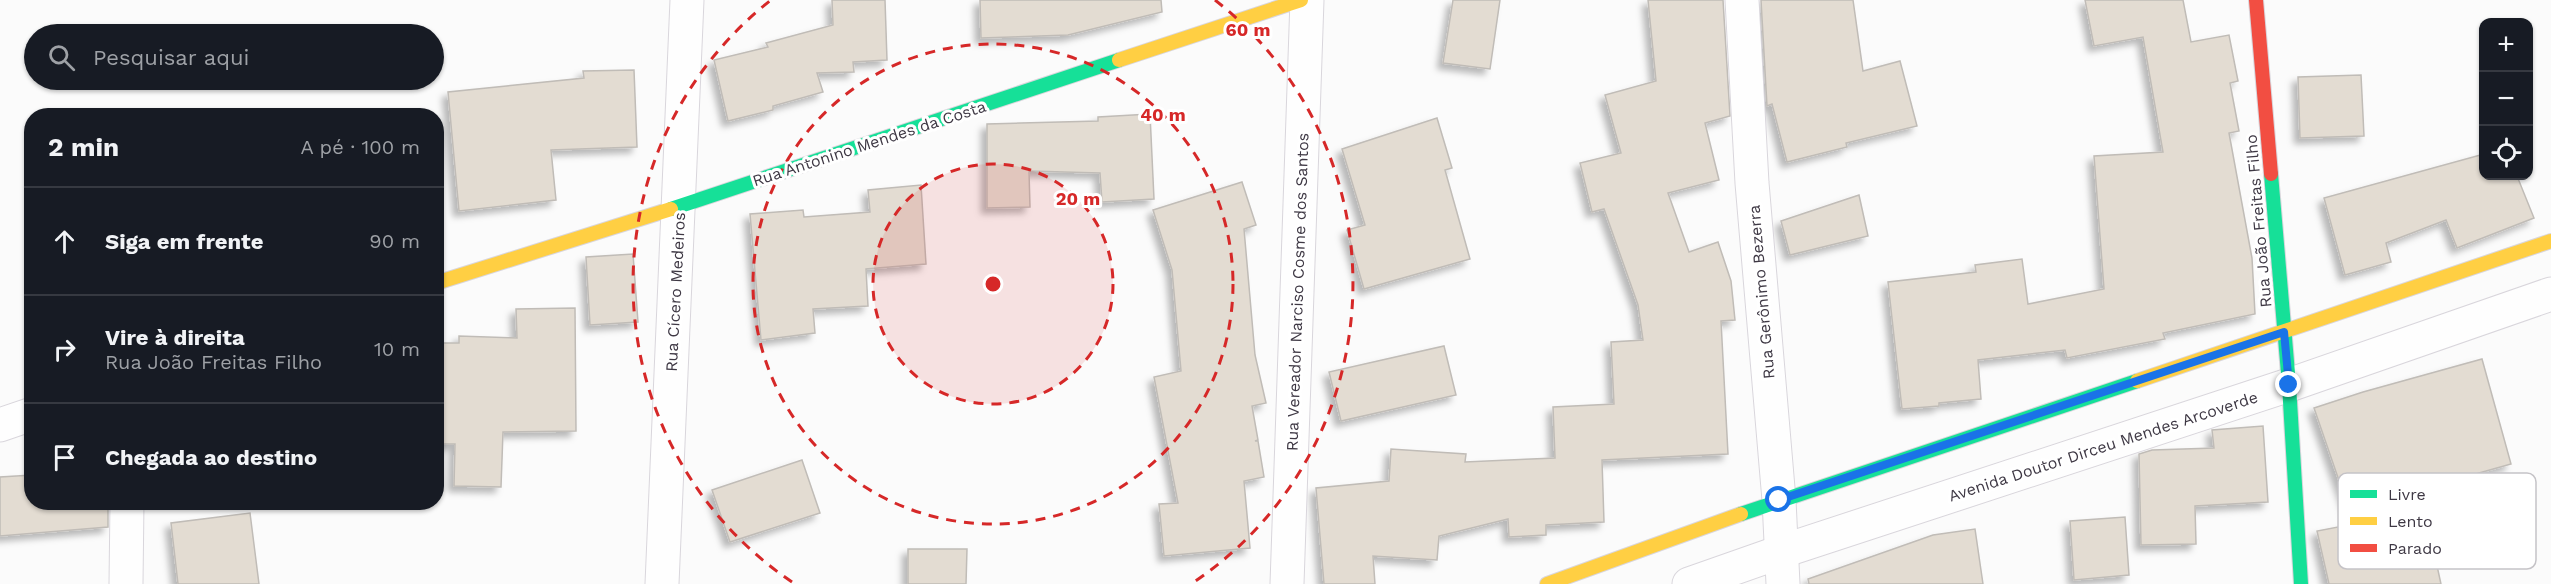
<!DOCTYPE html>
<html lang="pt">
<head>
<meta charset="utf-8">
<style>
  :root { --surface:#171b24; --page:#242831; --text:#f1f3f6; --muted:#9ea1a6; --line:#363941 }
  body { margin:0; font-family:"Work Sans",sans-serif; background:var(--page); color:var(--text) }
  .controls { position:absolute; right:18px; top:18px; display:grid; overflow:hidden; border-radius:12px; box-shadow:0 2px 4px #0004 }
  .controls button { width:54px; height:54px; display:grid; place-items:center; padding:0; border:0; border-bottom:2px solid var(--line); background:var(--surface); color:var(--text); font:30px sans-serif }
  .stop { position:absolute; width:18px; height:18px; margin:-14px; border:4px solid #1a73e8; border-radius:50%; background:#fff }
  .stop.end { background:#1a73e8; border-color:#fff; box-shadow:0 2px 6px #0008 }
  .list { margin:0; padding:0; list-style:none }
  h2 { display:flex; justify-content:space-between; align-items:center; height:78px; margin:0; padding:0 24px; font-size:26px }
  h2 small { font-size:20px; font-weight:400; color:var(--muted) }
  .list li { display:grid; grid-template-columns:39px 1fr auto; gap:18px; align-items:center; box-sizing:border-box; height:108px; padding:0 24px; border-top:2px solid var(--line) }
  .list b { display:block; font-size:22px; white-space:nowrap }
  .list p { margin:0; font-size:20px; white-space:nowrap; color:var(--muted) }
  .list em { font-size:20px; font-style:normal; color:var(--muted) }
  .icon { flex:none; width:33px; height:33px; fill:none; stroke:currentColor; stroke-width:2; stroke-linecap:round; stroke-linejoin:round }
  .map { position:relative; flex:none; width:2551px; height:584px; overflow:hidden }
  .search { position:absolute; background:var(--surface); box-shadow:0 2px 4px #0004; left:24px; top:24px; width:420px; height:66px; display:flex; align-items:center; gap:15px; box-sizing:border-box; padding:0 21px; border-radius:33px; color:var(--muted); font-size:22px }
  .panel { position:absolute; background:var(--surface); box-shadow:0 2px 4px #0004; left:24px; top:108px; width:420px; height:402px; border-radius:24px }
  .map>svg:first-child { display:block }
  .building { fill:#e3dcd2; stroke:#c0bcb7; stroke-width:1.5; filter:url(#shadow) }
  .lines { fill:none; stroke-linecap:round; stroke-linejoin:round }
  .street-casing { stroke:#d9d6dc; stroke-width:35 }
  .fast-casing { stroke:#d9d6dc; stroke-width:16 }
  .slow-casing { stroke:#d9d6dc; stroke-width:16 }
  .jam-casing { stroke:#d9d6dc; stroke-width:16 }
  .street { stroke:#fefefe; stroke-width:33 }
  .fast { stroke:#16e098; stroke-width:14 }
  .slow { stroke:#ffcf43; stroke-width:14 }
  .jam { stroke:#f24e42; stroke-width:14 }
  .route { stroke:#1a73e8; stroke-width:8 }
  .ring { fill:none; stroke:#d62828; stroke-width:3; stroke-dasharray:10 8 }
  .labels { text-anchor:middle; stroke-width:6; stroke-linejoin:round; paint-order:stroke }
  .street-label { font-size:16px; fill:#3e3844; stroke:#fff }
  .key { fill:#fff; stroke:#c5c3c7; stroke-width:1.5 }
  .key-label { font-size:16px; fill:#3e3844 }
  .centre { fill:#d62828; stroke:#fff; stroke-width:3 }
  .ring-label { font-size:18px; text-anchor:middle; font-weight:bold; fill:#d62828; stroke:#fff; stroke-width:6; stroke-linejoin:round; paint-order:stroke }
</style>
</head>
<body>
<div class="map">
<svg width="2551" height="584" viewBox="0 0 2551 584">
  <defs>
    <filter id="shadow"><feDropShadow dx="-5.5" dy="5.5" stdDeviation="3" flood-color="#0004"/></filter>
  </defs>
  <rect width="100%" height="100%" fill="#fbfbfb"/>
  <g class="building">
    <polygon points="832,0 885,0 887,60 853,62 854,72 817,73 823,92 773,106 773,110 728,121 714,60 768,47 766,43 833,25"/>
    <polygon points="980,0 1161,0 1162,12 1068,35 981,38"/>
    <polygon points="1453,0 1500,0 1490,69 1443,63"/>
    <polygon points="1648,0 1723,0 1730,116 1705,123 1719,180 1668,193 1689,252 1718,242 1731,281 1735,320 1721,321 1728,454 1602,460 1604,522 1546,525 1546,535 1509,537 1508,519 1439,536 1437,560 1373,556 1375,584 1324,584 1316,488 1389,481 1391,449 1466,454 1465,462 1555,458 1553,407 1614,404 1611,342 1643,340 1638,305 1604,209 1592,212 1580,163 1621,153 1605,95 1656,81"/>
    <polygon points="1761,0 1853,0 1863,71 1900,61 1917,126 1846,143 1847,147 1787,162 1772,104 1767,106"/>
    <polygon points="2085,0 2183,0 2191,42 2229,35 2238,81 2230,83 2239,131 2229,133 2252,258 2255,314 2163,333 2165,339 2067,358 2065,350 1978,360 1981,399 1939,403 1939,406 1902,409 1888,282 1976,272 1975,265 2022,259 2028,304 2104,289 2094,156 2163,152 2143,37 2094,46"/>
    <polygon points="634,70 637,147 551,150 556,200 459,211 448,92 584,78 583,71"/>
    <polygon points="2361,75 2364,136 2300,138 2298,77"/>
    <polygon points="1150,114 1154,199 1102,202 1100,173 1029,171 1030,207 987,208 987,124 1098,121 1098,117"/>
    <polygon points="1437,118 1452,168 1445,170 1470,259 1364,289 1347,230 1365,225 1342,149"/>
    <polygon points="2484,154 2484,176 2517,176 2534,218 2457,248 2446,220 2386,243 2391,262 2345,275 2324,198"/>
    <polygon points="1242,182 1256,225 1244,229 1255,355 1266,403 1252,406 1258,440 1255,441 1258,441 1264,477 1244,481 1250,548 1164,556 1159,504 1178,503 1154,377 1181,371 1172,270 1153,210"/>
    <polygon points="921,185 926,264 866,269 868,306 813,309 815,333 761,340 750,214 803,210 804,217 870,212 868,190"/>
    <polygon points="1859,195 1868,236 1790,255 1781,221"/>
    <polygon points="633,254 638,322 590,325 586,257"/>
    <polygon points="575,308 576,431 503,432 501,487 454,486 455,444 436,444 436,343 459,343 459,336 517,338 516,309"/>
    <polygon points="1444,346 1456,395 1341,421 1329,372"/>
    <polygon points="2482,359 2511,464 2447,482 2450,489 2422,497 2441,584 2329,584 2317,531 2354,524 2314,408 2363,392"/>
    <polygon points="2263,426 2268,502 2195,506 2196,544 2141,545 2139,454 2152,450 2214,448 2212,430"/>
    <polygon points="802,460 820,513 730,542 712,490"/>
    <polygon points="32,475 32,502 108,502 108,527 0,536 0,477"/>
    <polygon points="250,513 259,584 178,584 171,523"/>
    <polygon points="2125,517 2129,575 2074,580 2070,521"/>
    <polygon points="1975,529 1983,584 1809,584 1808,579 1933,535"/>
    <polygon points="908,549 967,549 966,584 908,584"/>
  </g>
  <g class="lines">
    <defs>
      <g id="street">
        <polyline points="1742,0 1752,183 1779,500 1783,584"/>
        <polyline points="0,425 32,414"/>
        <polyline points="126,584 127,502"/>
        <polyline points="662,584 687,0"/>
        <polyline points="1287,584 1307,0"/>
        <polyline points="1689,584 1783,551 2289,385 2551,294"/>
      </g>
      <g id="fast">
        <polyline points="2271,174 2289,385 2301,584"/>
        <polyline points="671,209 1119,60"/>
        <polyline points="1741,514 2137,381"/>
      </g>
      <g id="slow">
        <polyline points="1119,60 1301,0"/>
        <polyline points="436,283 671,209"/>
        <polyline points="2137,381 2551,241"/>
        <polyline points="1547,584 1741,514"/>
      </g>
      <polyline id="jam" points="2256,0 2271,174"/>
    </defs>
    <use href="#street" class="street-casing"/>
    <use href="#fast" class="fast-casing"/>
    <use href="#slow" class="slow-casing"/>
    <use href="#jam" class="jam-casing"/>
    <use href="#street" class="street"/>
    <use href="#fast" class="fast"/>
    <use href="#slow" class="slow"/>
    <use href="#jam" class="jam"/>
  </g>
  <g class="lines">
    <polyline class="route" points="1779,500 2284,332 2289,385"/>
  </g>
  <circle cx="993" cy="284" r="120" fill="#d62828" fill-opacity=".12"/>
  <g class="ring">
    <circle cx="993" cy="284" r="120"/>
    <circle cx="993" cy="284" r="240"/>
    <path d="M792 582A360 360 0 0 1 771 0M1215 0A360 360 0 0 1 1194 582"/>
  </g>
  <g class="labels">
    <g class="street-label">
      <text transform="translate(869 143) rotate(-18)" y="6">Rua Antonino Mendes da Costa</text>
      <text transform="translate(2258 221) rotate(-95)" y="6">Rua João Freitas Filho</text>
      <text transform="translate(675 292) rotate(-87)" y="6">Rua Cícero Medeiros</text>
      <text transform="translate(1297 292) rotate(-88)" y="6">Rua Vereador Narciso Cosme dos Santos</text>
      <text transform="translate(1761 292) rotate(-95)" y="6">Rua Gerônimo Bezerra</text>
      <text transform="translate(2103 446) rotate(-18)" y="6">Avenida Doutor Dirceu Mendes Arcoverde</text>
    </g>
  </g>
  <rect x="2338" y="473" width="198" height="96" rx="9" class="key"/>
  <rect x="2350" y="490" width="27" height="8" fill="#16e098"/>
  <rect x="2350" y="517" width="27" height="8" fill="#ffcf43"/>
  <rect x="2350" y="544" width="27" height="8" fill="#f24e42"/>
  <g class="key-label">
    <text x="2388" y="500">Livre</text>
    <text x="2388" y="527">Lento</text>
    <text x="2388" y="554">Parado</text>
  </g>
  <circle cx="993" cy="284" r="9" class="centre"/>
  <g class="ring-label">
    <text x="1248" y="36">60 m</text>
    <text x="1163" y="121">40 m</text>
    <text x="1078" y="205">20 m</text>
  </g>
</svg>
<div class="controls">
<button>+</button>
<button>−</button>
<button><svg class="icon" aria-label="locate" viewBox="0 0 24 24"><circle cx="12" cy="12" r="6"/><path d="M12 2v4M12 18v4M2 12h4M18 12h4"/></svg></button>
</div>
<div class="stop" style="left:1779px;top:500px"></div>
<div class="stop end" style="left:2289px;top:385px"></div>
<div class="search"><svg class="icon" aria-label="search" viewBox="0 0 24 24"><circle cx="10" cy="10" r="6"/><path d="M15 15l6 6"/></svg>Pesquisar aqui</div>
<section class="panel">
<h2>2 min<small>A pé · 100 m</small></h2>
<ul class="list">
<li><svg class="icon" aria-label="ahead" viewBox="0 0 24 24"><path d="M12 20V5M6 11l6-6 6 6"/></svg><div><b>Siga em frente</b></div><em>90 m</em></li>
<li><svg class="icon" aria-label="right" viewBox="0 0 24 24"><path d="M7 20v-9h11M14 6l5 5-5 5"/></svg><div><b>Vire à direita</b><p>Rua João Freitas Filho</p></div><em>10 m</em></li>
<li><svg class="icon" aria-label="arrive" viewBox="0 0 24 24"><path d="M6 21V4h12l-3 4 3 4H6"/></svg><div><b>Chegada ao destino</b></div></li>
</ul>
</section>
</div>
</body>
</html>
